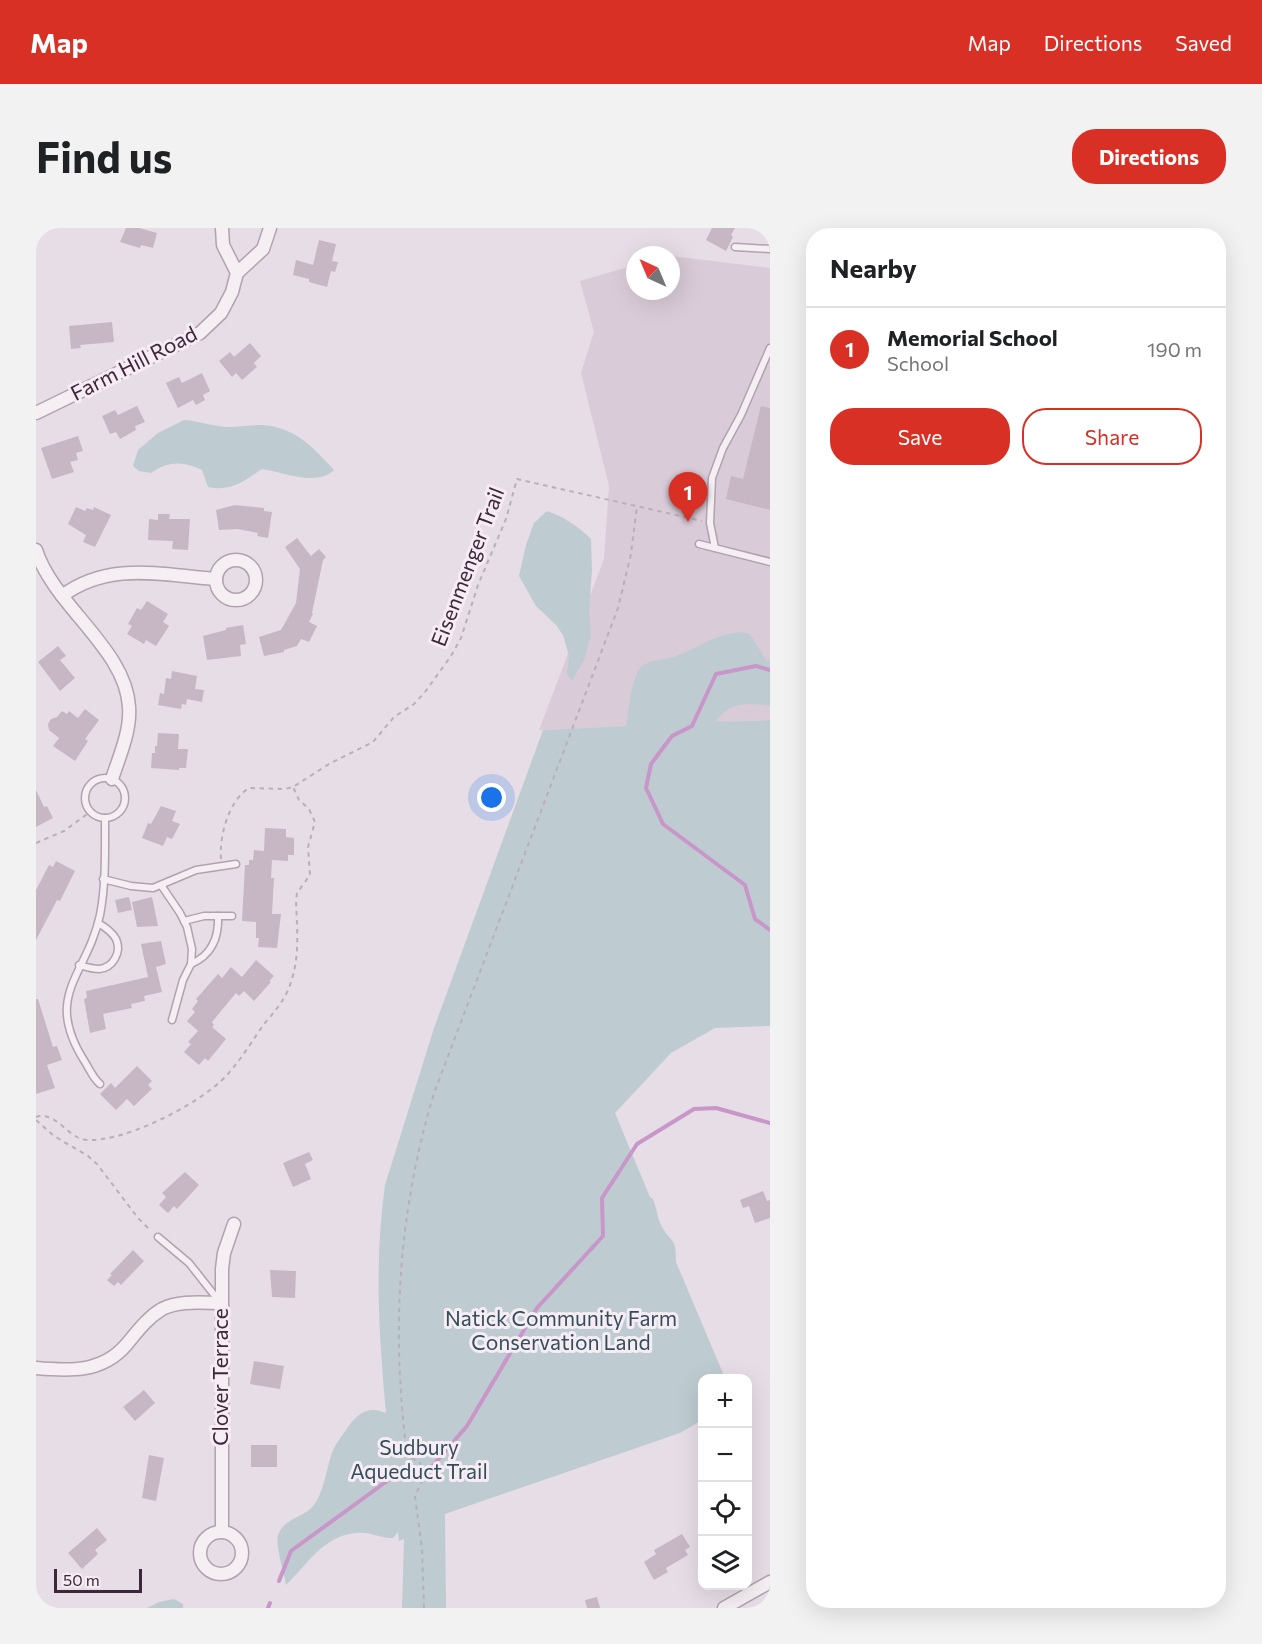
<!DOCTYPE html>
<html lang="en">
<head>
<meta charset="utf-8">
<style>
  :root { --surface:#fff; --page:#f2f2f2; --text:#202124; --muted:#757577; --line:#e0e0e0; --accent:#d93025 }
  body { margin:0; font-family:Commissioner,sans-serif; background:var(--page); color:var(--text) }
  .controls { position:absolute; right:18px; bottom:18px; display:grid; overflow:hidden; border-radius:12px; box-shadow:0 6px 24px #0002 }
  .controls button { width:54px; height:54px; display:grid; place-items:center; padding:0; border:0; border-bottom:2px solid var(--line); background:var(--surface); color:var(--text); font:30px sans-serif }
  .compass { position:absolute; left:590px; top:18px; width:54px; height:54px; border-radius:50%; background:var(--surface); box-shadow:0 6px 24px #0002; rotate:316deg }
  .scale { position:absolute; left:18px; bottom:15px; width:88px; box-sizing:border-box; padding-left:6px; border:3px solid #3e263b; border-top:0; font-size:16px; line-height:21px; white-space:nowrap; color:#3e263b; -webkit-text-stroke:4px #f5ecf4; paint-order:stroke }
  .you { position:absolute; left:456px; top:570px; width:21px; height:21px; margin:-15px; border:4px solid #fff; border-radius:50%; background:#1a73e8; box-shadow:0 0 0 9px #1a73e833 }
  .badge { display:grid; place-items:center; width:39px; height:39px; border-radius:50%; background:var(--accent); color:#fff; font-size:20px; font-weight:700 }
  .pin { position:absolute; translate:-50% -50px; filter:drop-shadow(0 2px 3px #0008) }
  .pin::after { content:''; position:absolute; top:32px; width:21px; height:18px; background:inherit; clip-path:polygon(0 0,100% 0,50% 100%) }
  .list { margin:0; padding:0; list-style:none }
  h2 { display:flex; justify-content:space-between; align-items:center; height:78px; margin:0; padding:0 24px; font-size:26px }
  h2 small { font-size:20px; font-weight:400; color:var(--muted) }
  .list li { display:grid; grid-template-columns:39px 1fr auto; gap:18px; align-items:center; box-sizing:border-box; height:84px; padding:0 24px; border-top:2px solid var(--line) }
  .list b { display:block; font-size:22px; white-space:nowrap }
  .list p { margin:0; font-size:20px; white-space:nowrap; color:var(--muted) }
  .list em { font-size:20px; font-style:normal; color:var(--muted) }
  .actions { display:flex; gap:12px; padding:18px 24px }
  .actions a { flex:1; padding:14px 0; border:2px solid var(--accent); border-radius:24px; text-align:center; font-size:21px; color:var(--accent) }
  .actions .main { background:var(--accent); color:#fff }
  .icon { flex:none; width:33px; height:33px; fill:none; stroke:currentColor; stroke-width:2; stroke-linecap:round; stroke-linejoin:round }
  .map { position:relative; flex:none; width:734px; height:1380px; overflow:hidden; border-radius:24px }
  header { display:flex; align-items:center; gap:36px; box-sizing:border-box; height:84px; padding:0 30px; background:var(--accent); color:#fff }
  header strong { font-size:28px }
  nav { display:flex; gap:33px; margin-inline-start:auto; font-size:21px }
  .intro { display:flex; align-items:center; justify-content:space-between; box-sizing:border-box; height:144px; padding:0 36px }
  h1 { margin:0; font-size:42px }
  .button { padding:15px 27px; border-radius:24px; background:var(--accent); color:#fff; font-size:21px; font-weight:700 }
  main { display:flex; gap:36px; padding:0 36px }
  aside { flex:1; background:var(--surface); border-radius:24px; box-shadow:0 6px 24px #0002 }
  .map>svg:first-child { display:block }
  .built { fill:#d9cbd7 }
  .green { fill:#beccd1 }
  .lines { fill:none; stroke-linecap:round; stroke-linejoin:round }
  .stream { stroke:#c896c8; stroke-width:4 }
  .building { fill:#c7b7c5 }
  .lane-casing { stroke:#b1a2af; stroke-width:9 }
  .street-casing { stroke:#b1a2af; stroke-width:15 }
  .path { stroke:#baafb9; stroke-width:2; stroke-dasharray:4.5 4.5; stroke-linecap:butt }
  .lane { stroke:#f5eff4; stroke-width:6 }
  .street { stroke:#f5eff4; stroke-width:12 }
  .labels { text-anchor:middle; stroke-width:6; stroke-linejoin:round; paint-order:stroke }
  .street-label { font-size:21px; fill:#3e263b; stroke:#f5ecf4 }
  .park-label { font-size:21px; fill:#334e5a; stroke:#f5ecf4 }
</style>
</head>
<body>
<header>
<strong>Map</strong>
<nav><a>Map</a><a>Directions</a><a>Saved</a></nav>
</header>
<div class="intro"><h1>Find us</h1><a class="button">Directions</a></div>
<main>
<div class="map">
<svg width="734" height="1380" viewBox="0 0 734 1380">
  <rect width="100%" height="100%" fill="#e7dde6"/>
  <polygon class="built" points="635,28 734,40 734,492 503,502 568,331 573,258 545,145 558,104 544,53 599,37 599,63 635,63"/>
  <g class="green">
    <path d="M148,192C163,193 179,199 193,199C204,199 215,197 226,197C259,199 277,219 298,242C280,259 247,244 226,241C208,253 195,264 172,259L166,242C148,233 132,233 115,245L103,243L97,238L102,222L122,205Z"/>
    <path d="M511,283C528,289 542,298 555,311L556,342L553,383L555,408L548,432L536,453L531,446L533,428L527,407L520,397L500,378L483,348L490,317L498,295Z"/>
    <path d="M706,404L714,406L730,432L734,433V478C714,474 691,474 680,494L734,492V798L679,800L635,825L579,885L614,969L617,971C621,980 621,990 626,999C637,1017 640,1009 640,1034L689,1150H666V1192L644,1205L409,1286L410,1380H366L368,1311L363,1313L362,1304L357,1310C343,1310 334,1303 320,1305C287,1308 272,1336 250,1357C248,1344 239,1317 242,1307C248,1290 267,1290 277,1278C288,1266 291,1237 297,1222C301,1214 307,1206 312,1199C323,1184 333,1178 350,1185C343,1108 338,1034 349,957L398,800L507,502L590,498C593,481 594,459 602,443C610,430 628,433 640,428C667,418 676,407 706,404Z"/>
    <polygon points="138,1371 147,1376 147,1380 111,1380 123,1374"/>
  </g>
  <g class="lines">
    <g class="stream">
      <polyline points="734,442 720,438 680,446 656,498 636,508 615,536 610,560 627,596 709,657 719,691 734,702"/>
      <polyline points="394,1241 431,1198 501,1080 567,1008 566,970 601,916 658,881 680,880 734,895"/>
      <polyline points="243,1353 255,1323 362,1245"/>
      <polyline points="232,1380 234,1375"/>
    </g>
  </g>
  <g class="building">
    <polygon points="90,0 103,0 121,5 117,20 105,17 104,20 84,14"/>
    <polygon points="676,0 699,0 695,7 697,9 690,23 670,12"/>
    <polygon points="283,12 300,16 296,33 302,34 299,44 295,43 291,59 273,54 273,51 257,47 260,32 277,37"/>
    <polygon points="76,94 78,114 44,117 45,120 35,121 33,98"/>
    <polygon points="214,115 225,128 218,135 221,139 206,152 200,145 196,149 183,133 194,124 198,129"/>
    <polygon points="166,145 174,163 167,167 169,172 160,177 157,172 142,180 130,155 143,149 146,155"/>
    <polygon points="101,178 109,194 99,198 100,202 84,211 80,204 74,206 66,188 79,182 82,187"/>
    <polygon points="725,178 734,180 734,282 690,271 695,248 707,251"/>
    <polygon points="42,208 47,223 40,225 42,232 34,234 38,244 16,251 5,220"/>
    <polygon points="199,277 228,280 228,283 236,284 232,310 221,308 222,305 201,301 183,302 180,282"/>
    <polygon points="40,279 49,283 51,280 57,282 58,279 75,287 59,319 47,314 50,307 32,296"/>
    <polygon points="122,286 134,286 133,291 154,291 152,322 136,321 137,313 112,312 113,291 122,292"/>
    <polygon points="261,310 275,328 283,321 290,329 287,332 276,385 277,386 273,394 281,398 273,414 265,411 261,418 248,422 248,424 228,428 223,409 245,402 260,375 264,341 249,319"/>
    <polygon points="111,373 132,386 127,394 133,398 120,418 110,412 108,416 91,406 96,398 92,396 101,380 105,382"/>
    <polygon points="207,397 210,416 204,417 205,428 171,432 167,408 190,402 190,400"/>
    <polygon points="22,418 30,428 24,432 39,450 24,463 2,434"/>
    <polygon points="136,443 161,448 159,461 168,462 166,474 151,471 150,477 146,476 145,481 122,477 124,465 128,466 130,450 135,451"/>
    <polygon points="49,481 63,492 49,511 52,513 39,533 17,518 23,510 13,502 12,496 15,491 21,489 26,483 31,486 33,483 42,490"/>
    <polygon points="122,505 143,506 142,521 152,521 150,540 143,540 143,542 115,540 116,525 119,525 119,518 121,518"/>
    <polygon points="0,562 8,579 11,578 17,590 0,599"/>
    <polygon points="125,578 140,583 136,593 144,596 136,611 131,609 127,618 106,610 112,595 115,596"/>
    <polygon points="229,600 250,601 250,609 258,610 258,627 252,627 252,633 236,632 235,650 238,650 236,686 245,686 241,720 222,719 223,710 220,710 220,694 206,693 209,637 213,637 213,632 217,632 218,622 228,623"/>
    <polygon points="20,633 39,643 24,673 21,672 0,712 0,662 13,637 17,639"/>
    <polygon points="93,669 96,682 82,685 79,672"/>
    <polygon points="116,669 122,698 101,699 96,674"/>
    <polygon points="125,713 130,736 120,739 126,764 108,768 109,773 95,776 96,780 67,786 70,801 54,805 48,771 51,770 50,763 112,749 105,716"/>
    <polygon points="220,732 238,748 233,753 235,754 218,773 208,763 203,768 200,765 176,794 178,797 176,799 190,811 172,833 169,830 163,837 148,824 155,816 152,814 162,803 151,793 159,784 156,781 162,773 160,771 182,746 186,750 195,739 206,749"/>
    <polygon points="0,771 2,771 17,819 21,818 26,832 11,837 19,860 0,866"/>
    <polygon points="101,838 116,853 112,857 116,861 98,878 91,871 80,882 64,866 75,855 79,860"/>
    <polygon points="273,924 277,932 269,936 275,951 257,959 247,935"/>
    <polygon points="149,944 163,957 141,981 138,978 132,985 123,977 130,969 126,965"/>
    <polygon points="727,963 731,973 734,972 734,990 719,995 713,978 707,980 704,972"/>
    <polygon points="97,1022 108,1033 85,1057 82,1054 78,1058 71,1052 76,1047 74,1046"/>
    <polygon points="234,1042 260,1043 259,1070 236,1069"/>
    <polygon points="218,1133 248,1138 244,1161 214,1156"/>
    <polygon points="108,1162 119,1175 99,1193 87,1179"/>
    <rect x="215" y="1217" width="26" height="22"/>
    <polygon points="113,1227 128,1230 120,1273 106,1270"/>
    <polygon points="61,1300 71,1312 59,1322 62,1326 46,1341 32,1325"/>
    <polygon points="646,1306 654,1319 649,1322 652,1327 630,1340 632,1344 618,1352 608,1334 620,1326 618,1322"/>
    <polygon points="561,1369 564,1380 551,1380 549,1372"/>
  </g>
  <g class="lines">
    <defs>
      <g id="lane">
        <polyline points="699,19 734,21"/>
        <polyline points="663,316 734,334"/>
        <polyline points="679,320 674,295 676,250 687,220 705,187 734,120"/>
        <circle cx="69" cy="570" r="20"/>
        <polyline points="67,651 95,658 117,660 160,642 200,636"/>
        <polyline points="125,657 144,685 151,699 156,721 155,736 147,752 136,792"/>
        <polyline points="148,693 168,688 196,688"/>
        <path d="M155,736C176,727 183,710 182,688"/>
        <path d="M43,737C50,739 56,741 63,741C77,740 86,724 80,711C76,704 69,699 62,695"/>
        <path d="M64,856C57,850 54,842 49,834C6,767 51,748 64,687C70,656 69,622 69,590"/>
        <polyline points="122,1009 153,1035 183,1073"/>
      </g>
      <g id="street">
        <polyline points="186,0 187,17 201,45"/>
        <polyline points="0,185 164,105 185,85 196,64 201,45 227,21 234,0"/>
        <path d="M0,322C18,378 90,421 93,479C95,503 83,529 76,551"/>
        <circle cx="200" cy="352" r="20"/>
        <path d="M26,368C73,333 125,347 180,351"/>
        <path d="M0,1140C33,1143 66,1145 90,1117C101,1104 111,1090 126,1081C144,1072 166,1075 185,1075"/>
        <circle cx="185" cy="1325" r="21"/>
        <polyline points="186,1304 186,1041 188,1025 198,996"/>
        <polyline points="688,1380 734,1354"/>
      </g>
    </defs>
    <use href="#lane" class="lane-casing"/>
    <use href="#street" class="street-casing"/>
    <g class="path">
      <polyline points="0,615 28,603 54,584"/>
      <path d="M185,631C183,608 193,572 213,560L249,561L257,559L293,536L337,514L358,489L378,476L389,464L415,428L425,410L442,357L470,291L481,251L666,293"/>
      <path d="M0,889C17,883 29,904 43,910C50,913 58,912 66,911C101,907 166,874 190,848C205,832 216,813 228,796C239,783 250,771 255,754C264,727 261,701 260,673L261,665L274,647L272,619L279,594L273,581L263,572L257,559"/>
      <polyline points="0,892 18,908 52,928 61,936 102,990 115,1003"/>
      <path d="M388,1380L386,1321L379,1268L387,1251L384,1235L371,1227C355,1103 362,985 398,865L582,380L595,326L601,278"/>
    </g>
    <use href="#lane" class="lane"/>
    <use href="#street" class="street"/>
  </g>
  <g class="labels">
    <g class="street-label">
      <text transform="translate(98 136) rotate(-27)" y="7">Farm Hill Road</text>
      <text transform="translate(432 339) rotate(-69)" y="7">Eisenmenger Trail</text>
      <text transform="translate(185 1149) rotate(-90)" y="7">Clover Terrace</text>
    </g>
    <g class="park-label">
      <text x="525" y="1098">Natick Community Farm<tspan x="525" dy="24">Conservation Land</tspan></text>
      <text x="383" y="1227">Sudbury<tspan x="383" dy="24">Aqueduct Trail</tspan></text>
    </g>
  </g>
</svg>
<div class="controls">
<button>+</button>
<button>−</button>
<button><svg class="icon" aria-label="locate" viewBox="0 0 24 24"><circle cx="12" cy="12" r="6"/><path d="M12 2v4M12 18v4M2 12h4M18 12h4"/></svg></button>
<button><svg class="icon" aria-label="layers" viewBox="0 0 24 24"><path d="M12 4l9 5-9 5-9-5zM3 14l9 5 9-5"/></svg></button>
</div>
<svg class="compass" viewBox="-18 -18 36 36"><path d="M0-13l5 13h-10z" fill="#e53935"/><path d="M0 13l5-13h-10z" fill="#757577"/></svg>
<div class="scale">50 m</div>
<div class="you"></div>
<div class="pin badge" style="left:652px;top:294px">1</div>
</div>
<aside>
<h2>Nearby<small></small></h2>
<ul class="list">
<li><span class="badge">1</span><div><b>Memorial School</b><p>School</p></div><em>190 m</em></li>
</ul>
<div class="actions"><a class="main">Save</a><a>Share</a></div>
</aside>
</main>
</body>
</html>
